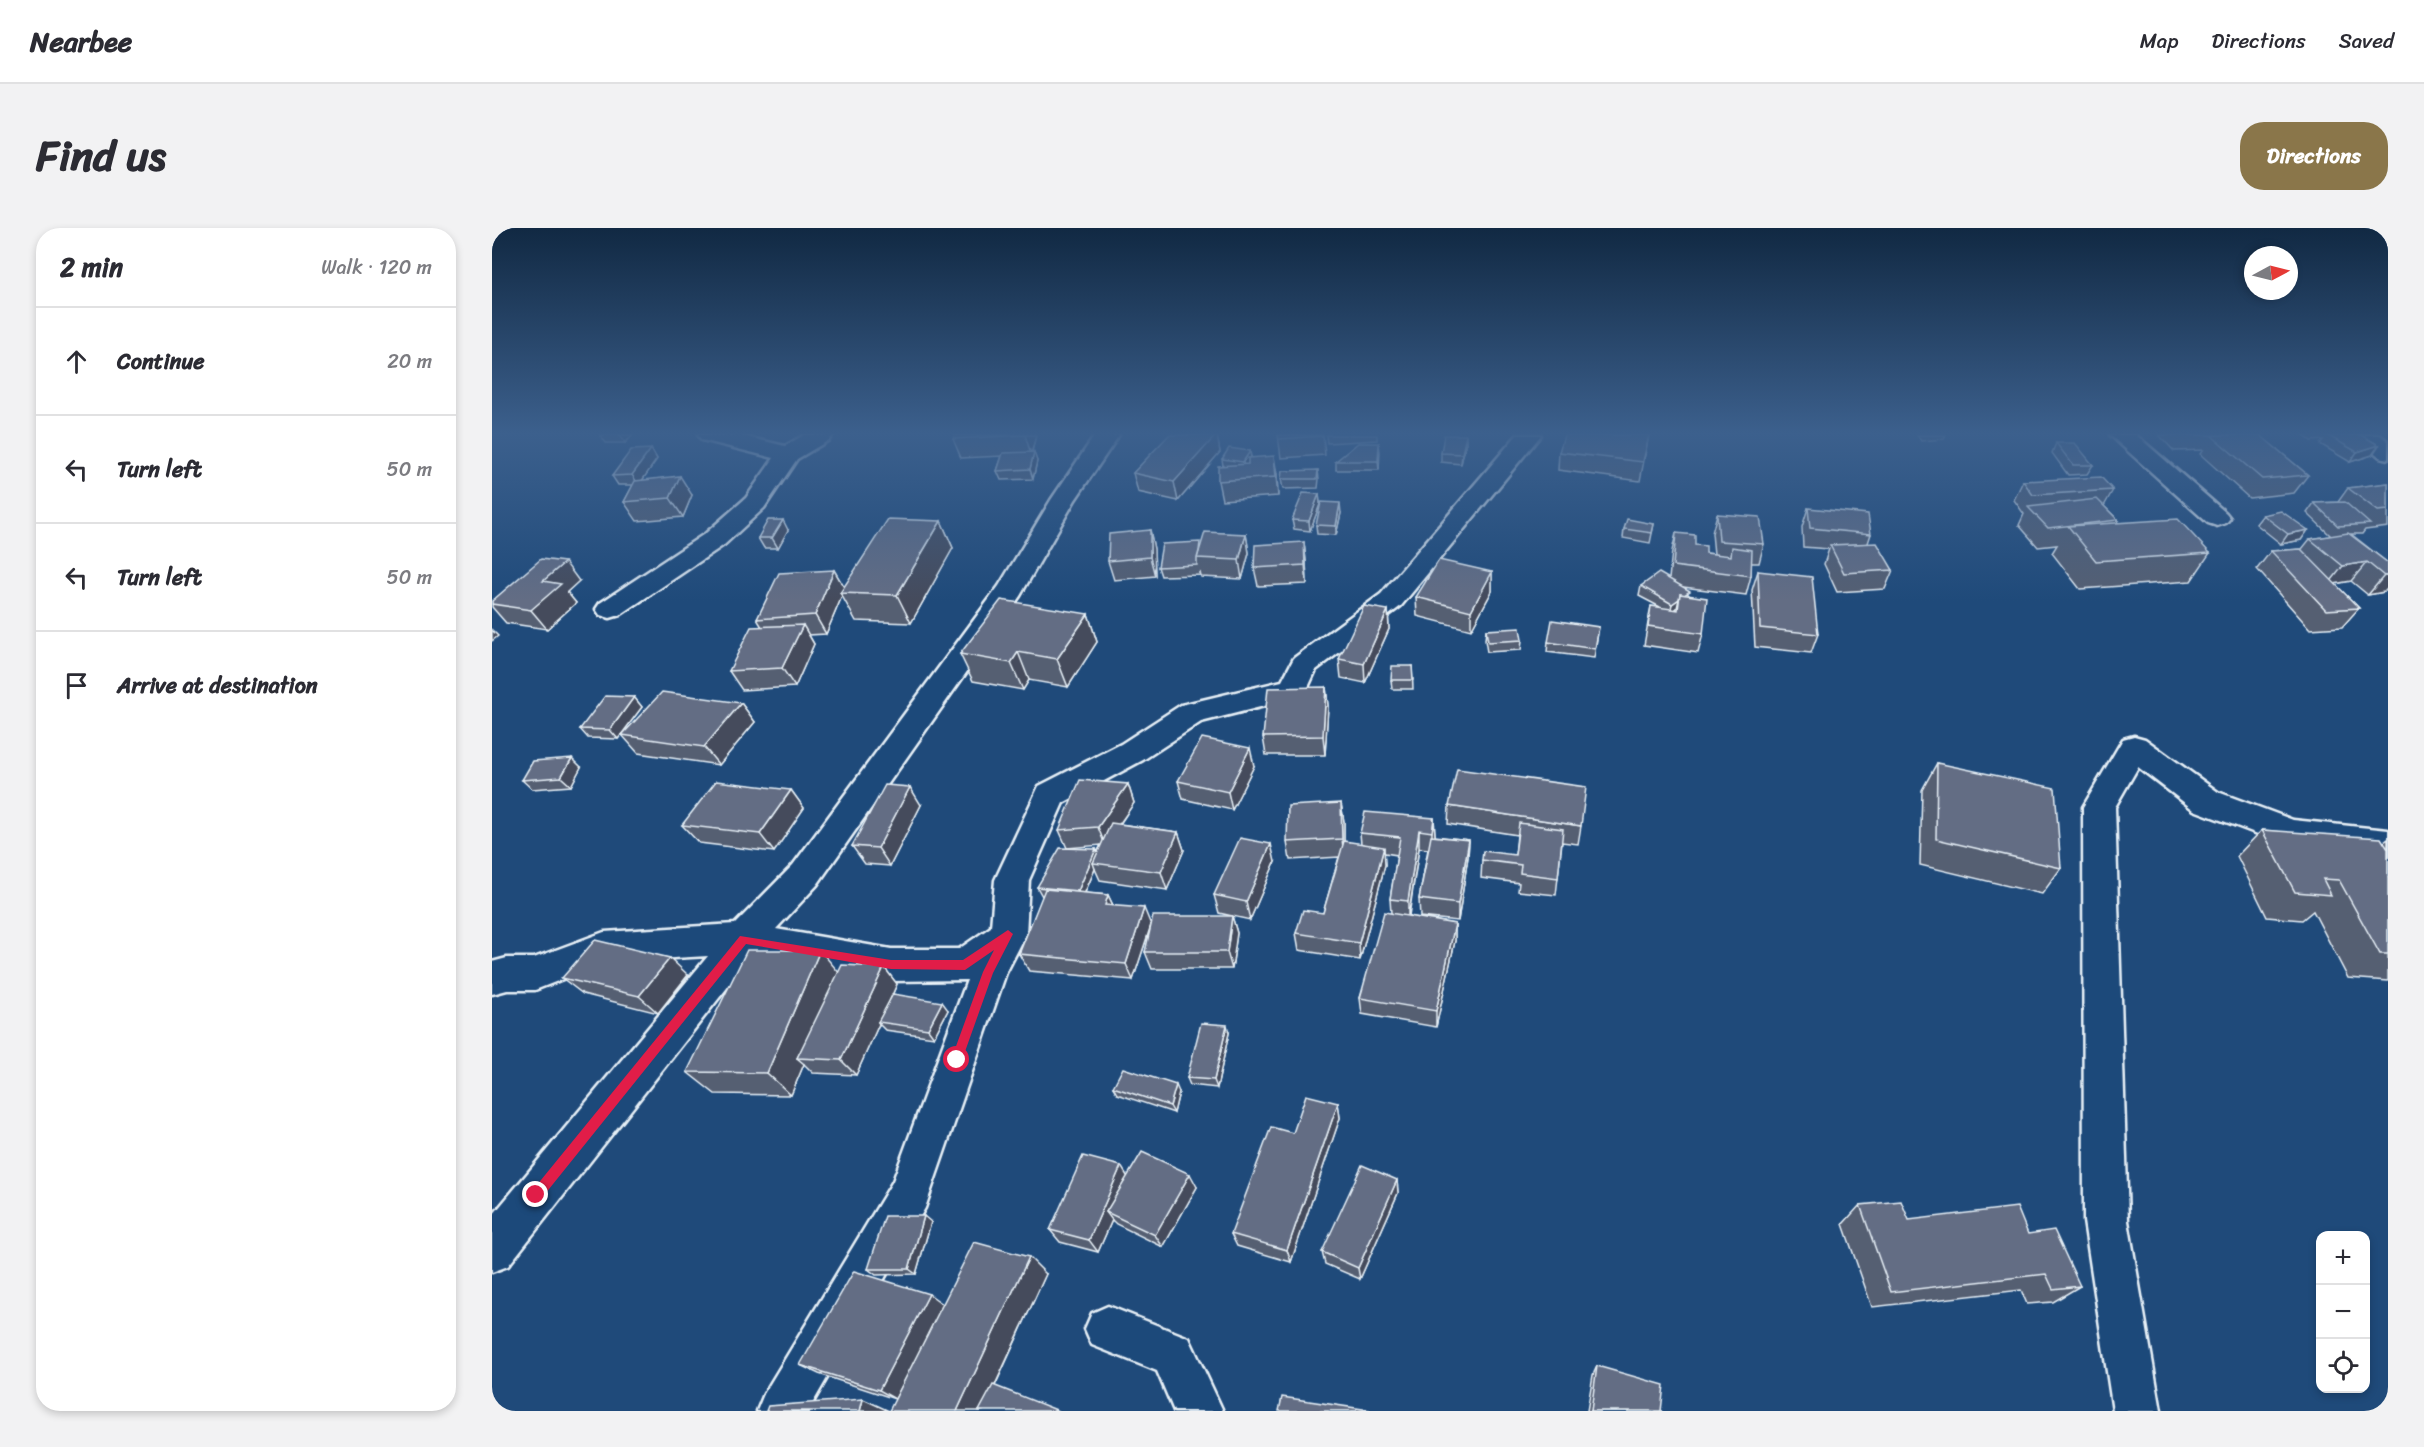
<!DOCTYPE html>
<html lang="en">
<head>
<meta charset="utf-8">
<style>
  :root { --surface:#fff; --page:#f2f2f3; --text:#2b2b33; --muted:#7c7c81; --line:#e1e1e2; --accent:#8a764a }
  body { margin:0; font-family:Sriracha,sans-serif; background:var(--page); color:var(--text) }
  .controls { position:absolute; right:18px; bottom:18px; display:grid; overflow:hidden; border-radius:12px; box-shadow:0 3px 9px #0003 }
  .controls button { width:54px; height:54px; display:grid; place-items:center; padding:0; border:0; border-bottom:2px solid var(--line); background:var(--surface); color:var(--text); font:30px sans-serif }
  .compass { position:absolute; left:1752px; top:18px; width:54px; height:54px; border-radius:50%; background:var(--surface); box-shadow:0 3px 9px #0003; rotate:83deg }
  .stop { position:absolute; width:18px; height:18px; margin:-14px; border:4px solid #e11d48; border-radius:50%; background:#fff }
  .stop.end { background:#e11d48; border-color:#fff; box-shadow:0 2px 6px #0008 }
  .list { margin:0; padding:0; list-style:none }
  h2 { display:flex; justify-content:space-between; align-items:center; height:78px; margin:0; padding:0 24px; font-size:26px }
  h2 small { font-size:20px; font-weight:400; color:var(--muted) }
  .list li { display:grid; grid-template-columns:39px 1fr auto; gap:18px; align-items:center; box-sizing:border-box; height:108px; padding:0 24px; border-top:2px solid var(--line) }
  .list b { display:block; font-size:22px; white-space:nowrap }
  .list em { font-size:20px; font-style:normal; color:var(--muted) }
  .icon { flex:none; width:33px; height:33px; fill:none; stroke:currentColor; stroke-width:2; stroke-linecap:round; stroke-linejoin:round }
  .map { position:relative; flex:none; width:1896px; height:1183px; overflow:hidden; border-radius:24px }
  header { display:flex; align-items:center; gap:36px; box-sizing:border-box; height:84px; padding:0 30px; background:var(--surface); border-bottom:2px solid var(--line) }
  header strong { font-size:28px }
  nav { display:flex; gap:33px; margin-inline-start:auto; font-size:21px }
  .intro { display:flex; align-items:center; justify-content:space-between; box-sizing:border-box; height:144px; padding:0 36px }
  h1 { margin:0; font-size:42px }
  .button { padding:15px 27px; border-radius:24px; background:var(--accent); color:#fff; font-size:21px; font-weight:700 }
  main { display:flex; gap:36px; padding:0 36px }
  aside { flex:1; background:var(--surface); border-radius:24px; box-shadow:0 3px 9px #0003 }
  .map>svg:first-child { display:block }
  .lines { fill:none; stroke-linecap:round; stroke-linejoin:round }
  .minor-casing { stroke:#e8f1f8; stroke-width:5 }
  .minor { fill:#1f4a7a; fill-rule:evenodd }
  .wall { fill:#555e72; stroke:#e8f1f8; stroke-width:1.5 }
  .shaded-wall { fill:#454c5c; stroke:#e8f1f8; stroke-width:1.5 }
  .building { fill:#636d84; stroke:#e8f1f8; stroke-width:1.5 }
  .route { fill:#e11d48 }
</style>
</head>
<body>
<header>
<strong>Nearbee</strong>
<nav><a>Map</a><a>Directions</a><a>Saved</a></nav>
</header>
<div class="intro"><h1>Find us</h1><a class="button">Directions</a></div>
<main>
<aside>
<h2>2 min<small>Walk · 120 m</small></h2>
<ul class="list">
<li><svg class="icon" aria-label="ahead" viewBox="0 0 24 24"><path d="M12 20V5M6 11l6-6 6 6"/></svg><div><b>Continue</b></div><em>20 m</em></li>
<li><svg class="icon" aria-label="left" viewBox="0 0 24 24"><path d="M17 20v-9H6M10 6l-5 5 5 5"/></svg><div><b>Turn left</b></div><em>50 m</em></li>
<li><svg class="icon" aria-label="left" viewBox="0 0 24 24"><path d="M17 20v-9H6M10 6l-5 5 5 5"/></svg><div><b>Turn left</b></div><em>50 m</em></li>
<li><svg class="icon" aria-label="arrive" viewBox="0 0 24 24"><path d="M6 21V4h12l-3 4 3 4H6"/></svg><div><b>Arrive at destination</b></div></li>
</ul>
</aside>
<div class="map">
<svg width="1896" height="1183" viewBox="0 0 1896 1183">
  <rect width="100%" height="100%" fill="#1f4a7a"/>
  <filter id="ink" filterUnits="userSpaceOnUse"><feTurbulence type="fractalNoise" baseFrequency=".0167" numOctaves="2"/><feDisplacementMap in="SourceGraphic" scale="12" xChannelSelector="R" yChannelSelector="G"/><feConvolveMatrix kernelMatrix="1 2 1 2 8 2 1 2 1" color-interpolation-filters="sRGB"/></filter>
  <g filter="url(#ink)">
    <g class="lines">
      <defs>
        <g id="minor">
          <polygon points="206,207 247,207 293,218 312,207 341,207 337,212 305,231 272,280 232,317 128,387 118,390 108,387 104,381 108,375 214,305 254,270 282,230 210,212"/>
          <polygon points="603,207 627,207 583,272 528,368 325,657 284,701 399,721 467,721 499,699 503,652 547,558 629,516 689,477 790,453 802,430 889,366 1025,207 1049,207 909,378 824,442 812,468 709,494 651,532 571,575 537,652 534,706 514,745 433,980 316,1183 265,1183 272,1166 401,953 475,752 399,753 260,728 16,1038 0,1044 0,988 216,728 114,734 43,762 15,762 0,766 0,734 15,730 42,730 112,704 243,696 301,637 507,358 559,272"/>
          <polygon points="1618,207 1644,207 1734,285 1738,290 1734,295 1725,298 1716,295"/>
          <polygon points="1861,207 1888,207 1896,213 1896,231 1888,229"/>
          <polygon points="1642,508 1653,511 1726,564 1801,592 1896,602 1896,628 1799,618 1787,614 1702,582 1646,539 1623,579 1636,993 1669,1183 1621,1183 1592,993 1591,579 1631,511"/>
          <polygon points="616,1078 697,1110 731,1183 682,1183 665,1143 600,1117 593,1101 600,1085"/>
        </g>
      </defs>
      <use href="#minor" class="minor-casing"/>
      <use href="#minor" class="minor"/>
    </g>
    <g class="wall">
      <polygon points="108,207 141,207 133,215 114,215"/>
      <polygon points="463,207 544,207 540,224 545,233 541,251 509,252 505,243 510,228 469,230 461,211"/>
      <polygon points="677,207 725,207 728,224 686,273 646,264 641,245"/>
      <polygon points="786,207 831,207 833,227 789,230"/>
      <polygon points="834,207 885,207 885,212 835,215"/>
      <polygon points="974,207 974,215 969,236 949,234 949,225"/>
      <polygon points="1157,207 1148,253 1066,242 1067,224"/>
      <polygon points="1425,207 1454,207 1452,211 1429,213"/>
      <polygon points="1667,207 1768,207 1816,247 1802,265 1757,270 1708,226 1711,222 1682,223"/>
      <polygon points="1811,207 1869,207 1887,217 1880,227 1858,234 1828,216 1831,212 1819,213"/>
      <polygon points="887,215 887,242 844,242 844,233"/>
      <polygon points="1564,215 1601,237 1595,246 1576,247 1560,225"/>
      <polygon points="159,221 165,231 150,252 200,267 191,289 145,293 132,274 141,257 126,257 120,248"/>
      <polygon points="758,223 759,229 785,246 786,268 730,272 726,253 731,238 730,231"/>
      <polygon points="826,242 827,251 826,260 791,261 789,251"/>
      <polygon points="1531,253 1621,262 1612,278 1626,292 1625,295 1718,325 1699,353 1588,361 1560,325 1565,317 1546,319 1527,297 1532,286 1522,272"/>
      <polygon points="1896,255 1896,299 1873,302 1870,306 1859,306 1896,335 1896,360 1892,364 1876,367 1859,353 1843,356 1867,380 1850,399 1818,401 1765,341 1779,323 1810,321 1818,311 1839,308 1815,285 1822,275 1846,274 1856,260"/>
      <polygon points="827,266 828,276 818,303 802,301 800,292"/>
      <polygon points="1316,280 1379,306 1376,315 1401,342 1393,361 1345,364 1332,336 1337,321 1311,319 1310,299"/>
      <polygon points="849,285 844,307 825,306 824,297"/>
      <polygon points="1225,286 1272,316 1267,335 1259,335 1259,348 1254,367 1191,359 1197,367 1211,406 1206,425 1152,417 1159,378 1168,379 1147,368 1149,358 1177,351 1180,323 1184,305 1214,325 1222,326 1220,305"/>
      <polygon points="1771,287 1816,302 1809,312 1789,316 1764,296"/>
      <polygon points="449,293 461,320 419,395 364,393 350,368 334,406 317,407 322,416 303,459 250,462 237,443 270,399 265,391 342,342 352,359"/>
      <polygon points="1162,296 1158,315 1131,310 1132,301"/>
      <polygon points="296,302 286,320 272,320 266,310"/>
      <polygon points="658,302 662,321 663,348 622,352 616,333"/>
      <polygon points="754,306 757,325 750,351 709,349 708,344 708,347 669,348 666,339 709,318"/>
      <polygon points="812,314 814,333 815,356 766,358 762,340"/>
      <polygon points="1266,343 1326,406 1319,425 1263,419 1260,362"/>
      <polygon points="1000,344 1000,363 979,402 925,388 924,369"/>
      <polygon points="87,353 75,364 84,375 55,401 14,395 0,379 0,373"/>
      <polygon points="896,382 897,401 873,455 849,450 847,431"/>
      <polygon points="596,386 605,414 576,459 537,452 531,462 481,453 468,426"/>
      <polygon points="1107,399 1102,430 1055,424 1056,414"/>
      <polygon points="994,402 1030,412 1029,422 995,424 993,412"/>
      <polygon points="920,438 921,461 900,461 899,452"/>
      <polygon points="834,459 836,478 833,527 774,527 771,509"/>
      <polygon points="142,469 150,479 126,511 96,510 88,501"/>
      <polygon points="249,475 263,494 227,537 146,525 130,507"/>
      <polygon points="1445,535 1569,640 1550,666 1428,637 1430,562"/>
      <polygon points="762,538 740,582 691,571 686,553"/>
      <polygon points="89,539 79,558 40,561 30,552"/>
      <polygon points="636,556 642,575 628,596 686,604 692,622 675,662 608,652 603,641 593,665 616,667 621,677 659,697 641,752 537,743 527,726 551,668 550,668 545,659 604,621 605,624 609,617 575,620 567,602"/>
      <polygon points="299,562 312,580 282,624 207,615 190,597"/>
      <polygon points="849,575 852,594 852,614 869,616 868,605 942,590 943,608 977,612 976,629 966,693 928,689 927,671 936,621 927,620 917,688 963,696 963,713 944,799 870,786 868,770 899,685 898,671 905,627 892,625 893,637 868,732 807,722 804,705 831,685 847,629 798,632 795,614"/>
      <polygon points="429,577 398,638 373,636 360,618"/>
      <polygon points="957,578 1089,598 1086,616 1070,614 1064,667 1026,663 1027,655 989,650 990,632 1023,627 1025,607 956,596"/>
      <polygon points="1770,602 1892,614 1896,611 1896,753 1856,750 1821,683 1810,692 1775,689 1745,628"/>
      <polygon points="783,634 758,692 727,685 722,667"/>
      <polygon points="740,688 745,705 740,741 660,741 653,724"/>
      <polygon points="392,739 405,756 398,772 456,782 442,809 393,802 387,796 364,847 321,845 312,836 299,867 223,866 195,844 346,744"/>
      <polygon points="196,747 166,785 91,766 70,750"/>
      <polygon points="737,805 725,860 698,857 695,850"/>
      <polygon points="621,859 687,864 682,885 625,866"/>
      <polygon points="846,875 848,890 799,1034 745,1018 739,1006 801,905"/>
      <polygon points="636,948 705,959 671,1019 624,996 620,992 606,1024 568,1014 558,1002"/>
      <polygon points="905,952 906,965 868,1051 833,1036 830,1024"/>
      <polygon points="1368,977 1417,992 1536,1006 1588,1058 1561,1074 1535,1076 1529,1062 1380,1079 1351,996"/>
      <polygon points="439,994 424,1046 384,1047 376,1041"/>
      <polygon points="554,1046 503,1158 403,1171 327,1146 308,1137 451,1076"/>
      <polygon points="1105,1138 1169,1183 1095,1183 1101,1147"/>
    </g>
    <g class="shaded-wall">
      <polygon points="128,207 141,207 133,215"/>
      <polygon points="533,207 544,207 539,226"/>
      <polygon points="724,207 725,207 728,224 686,273 682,254"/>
      <polygon points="974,207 974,215 969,236 970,226"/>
      <polygon points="887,215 888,224 887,242 886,233"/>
      <polygon points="1887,217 1880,227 1858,234 1865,224"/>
      <polygon points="159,221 165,231 147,257 140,247"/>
      <polygon points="758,223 759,232 752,243 751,234"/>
      <polygon points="542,224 545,233 541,251 538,241"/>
      <polygon points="782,228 785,246 786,268 784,249"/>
      <polygon points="188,248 200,267 191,289 178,270"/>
      <polygon points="827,266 828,276 818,303 817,293"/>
      <polygon points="848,275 849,285 844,307 844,298"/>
      <polygon points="291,292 296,302 286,320 280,310"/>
      <polygon points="449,293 461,320 419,395 405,367"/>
      <polygon points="658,302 662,321 663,348 658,329"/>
      <polygon points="1816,302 1809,312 1789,316 1796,306"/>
      <polygon points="754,306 757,325 750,351 747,332"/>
      <polygon points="812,314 814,333 815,356 813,337"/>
      <polygon points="73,334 87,353 75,364 84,375 55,401 39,382 51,353"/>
      <polygon points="1875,334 1859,353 1836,357 1851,338"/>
      <polygon points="342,342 353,361 348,365 350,368 334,406 323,387"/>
      <polygon points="1000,344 1000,363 979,402 979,383"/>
      <polygon points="1896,347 1896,360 1892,364 1876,367 1892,348"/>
      <polygon points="1187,371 1185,380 1178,385 1180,376"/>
      <polygon points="896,382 897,401 873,455 872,436"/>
      <polygon points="596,386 605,414 576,459 565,431"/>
      <polygon points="311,397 322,416 303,459 290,440"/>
      <polygon points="0,402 6,408 0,413"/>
      <polygon points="526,424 537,452 531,462 519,435"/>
      <polygon points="834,459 836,478 833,527 831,508"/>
      <polygon points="142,469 150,479 126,511 118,502"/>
      <polygon points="249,475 263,494 227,537 212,519"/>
      <polygon points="758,520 762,538 740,582 736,564"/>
      <polygon points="80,530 89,539 79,558 69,549"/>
      <polygon points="636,556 642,575 613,617 606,599"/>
      <polygon points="418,559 429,577 398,638 386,620"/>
      <polygon points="299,562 312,580 282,624 268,606"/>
      <polygon points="849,575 852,594 852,629 850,611"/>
      <polygon points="942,590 943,608 940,622 940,604"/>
      <polygon points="927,602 927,620 916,690 916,673"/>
      <polygon points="686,604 692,622 675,662 669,644"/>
      <polygon points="977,612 976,629 966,693 966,676"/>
      <polygon points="779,616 783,634 758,692 754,674"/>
      <polygon points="892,619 893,637 868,732 867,715"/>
      <polygon points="604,621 608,630 601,635 603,641 590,671 586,663"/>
      <polygon points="616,667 624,684 613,677"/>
      <polygon points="652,680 659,697 641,752 634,736"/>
      <polygon points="740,688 745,705 740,741 735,724"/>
      <polygon points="963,696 963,713 944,799 944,783"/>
      <polygon points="328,722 349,747 305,830 312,836 299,867 275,845"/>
      <polygon points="178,730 196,747 166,785 147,768"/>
      <polygon points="392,739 405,756 388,794 386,794 387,796 364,847 349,832"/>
      <polygon points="450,774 456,782 442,809 436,801"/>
      <polygon points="735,797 737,805 725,860 722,852"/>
      <polygon points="684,857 687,864 682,885 678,878"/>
      <polygon points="846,875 848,890 799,1034 795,1022"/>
      <polygon points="629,938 637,951 614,984 620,992 606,1024 597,1012"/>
      <polygon points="698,946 705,959 671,1019 663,1007"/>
      <polygon points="905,952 906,965 868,1051 866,1040"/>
      <polygon points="432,988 439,994 424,1046 417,1041"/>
      <polygon points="537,1029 554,1046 491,1183 465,1183"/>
      <polygon points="437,1066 452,1077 403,1171 387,1162"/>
      <polygon points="371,1171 397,1183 368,1183"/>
    </g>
    <g class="building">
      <polygon points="463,207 533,207 461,211"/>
      <polygon points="677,207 724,207 682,254 641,245"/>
      <polygon points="786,207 831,207 831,208 787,211"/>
      <polygon points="952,207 974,207 970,226 949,225"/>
      <polygon points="1072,207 1157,207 1151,234 1067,224"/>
      <polygon points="1725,207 1768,207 1816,247 1770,251 1720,208"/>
      <polygon points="1835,207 1869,207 1887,217 1865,224"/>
      <polygon points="866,215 887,215 886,233 844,233"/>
      <polygon points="1564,215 1583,215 1601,237 1581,237"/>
      <polygon points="737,220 758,223 751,234 730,231"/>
      <polygon points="159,221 140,247 120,248 139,222"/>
      <polygon points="542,224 538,241 505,243 511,225"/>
      <polygon points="782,228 784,249 726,253 726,238 756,236 756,230"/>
      <polygon points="826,242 825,251 789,251 790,243"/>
      <polygon points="188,248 178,270 132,274 143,253"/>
      <polygon points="1609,249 1621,262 1541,267 1531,253"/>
      <polygon points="1896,255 1896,282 1886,283 1856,260"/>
      <polygon points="811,265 827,266 817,293 800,292"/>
      <polygon points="1605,271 1626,292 1556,300 1536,279"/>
      <polygon points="829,274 848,275 844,298 824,297"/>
      <polygon points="1853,274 1878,296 1846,298 1822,275"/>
      <polygon points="1316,280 1376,286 1379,306 1318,300"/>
      <polygon points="1789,283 1816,302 1796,306 1771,287"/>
      <polygon points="1225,286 1268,289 1272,316 1227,313"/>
      <polygon points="396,291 449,293 405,367 348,365"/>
      <polygon points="1135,291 1162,296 1160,305 1132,301"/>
      <polygon points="1686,291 1718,325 1604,333 1576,298"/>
      <polygon points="276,292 291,292 280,310 266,310"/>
      <polygon points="658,302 658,329 616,333 617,306"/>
      <polygon points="713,304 754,306 747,332 705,330"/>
      <polygon points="1184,305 1203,307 1203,317 1214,318 1214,325 1239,328 1240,319 1260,322 1259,348 1181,338"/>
      <polygon points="1856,305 1896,335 1896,347 1892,348 1875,334 1851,338 1818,311"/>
      <polygon points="708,314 707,323 705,330 705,337 666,339 670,316"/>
      <polygon points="812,314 813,337 762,340 763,317"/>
      <polygon points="1385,315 1401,342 1352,345 1338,317"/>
      <polygon points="1809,321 1867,380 1834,382 1779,323"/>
      <polygon points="49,331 73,334 51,353 69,356 39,382 0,376 0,373"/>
      <polygon points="947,332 1000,344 979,383 924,369"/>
      <polygon points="342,342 323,387 265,391 287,345"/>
      <polygon points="1266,343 1320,349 1326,406 1268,400"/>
      <polygon points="1167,345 1198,363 1192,367 1188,366 1187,371 1180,376 1149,358"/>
      <polygon points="1188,366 1215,370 1211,406 1156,398 1159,378 1186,382"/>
      <polygon points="509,372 596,386 565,431 526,424 519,435 468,426"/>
      <polygon points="872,378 896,382 872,436 847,431"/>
      <polygon points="1060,392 1107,399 1103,421 1056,414"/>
      <polygon points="311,397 290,440 237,443 259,399"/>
      <polygon points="1028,400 1030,412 996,414 994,402"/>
      <polygon points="900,438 920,438 921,452 899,452"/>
      <polygon points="834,459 831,508 771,509 776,460"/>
      <polygon points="170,464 249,475 212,519 130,507"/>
      <polygon points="113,468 142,469 118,502 88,501"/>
      <polygon points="710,510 758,520 736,564 686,553"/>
      <polygon points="80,530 69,549 30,552 41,533"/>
      <polygon points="1445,535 1563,560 1569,640 1444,611"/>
      <polygon points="965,541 1094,559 1089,598 957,578"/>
      <polygon points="588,552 636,556 606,599 567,602"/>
      <polygon points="224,553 299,562 268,606 190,597"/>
      <polygon points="393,557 418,559 386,620 360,618"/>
      <polygon points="849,575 850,611 795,614 796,578"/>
      <polygon points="873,584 942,590 940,604 927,602 916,673 898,671 908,609 868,605"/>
      <polygon points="619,595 686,604 669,644 601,635"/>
      <polygon points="1027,595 1071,601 1066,650 1028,645 1029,637 990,632 991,623 1023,627"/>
      <polygon points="1770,602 1889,610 1896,621 1896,726 1888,726 1847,652 1831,651 1839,667 1803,664"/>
      <polygon points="939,608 977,612 966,676 927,671"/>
      <polygon points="748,610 779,616 754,674 722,667"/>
      <polygon points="852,613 892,619 867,715 804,705 811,682 831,685"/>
      <polygon points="568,620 604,621 586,663 545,659"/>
      <polygon points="553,661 616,667 613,677 652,680 634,736 527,726"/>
      <polygon points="892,684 963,696 944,783 868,770"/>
      <polygon points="661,688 740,688 735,724 653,724"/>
      <polygon points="103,712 178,730 147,768 70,750"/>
      <polygon points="255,722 328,722 275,845 195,844"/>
      <polygon points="350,737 392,739 349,832 305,830"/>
      <polygon points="401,766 450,774 436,801 386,794"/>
      <polygon points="709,795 735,797 722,852 695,850"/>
      <polygon points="631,840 684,857 678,878 621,859"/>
      <polygon points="814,867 846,875 795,1022 739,1006 779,899 801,905"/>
      <polygon points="650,924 698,946 663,1007 614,984"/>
      <polygon points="591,928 629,938 597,1012 558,1002"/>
      <polygon points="870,937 905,952 866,1040 830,1024"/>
      <polygon points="1409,973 1417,992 1525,979 1536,1006 1562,1002 1588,1058 1561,1061 1554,1046 1399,1064 1368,977"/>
      <polygon points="393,988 432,988 417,1041 376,1041"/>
      <polygon points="482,1014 537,1029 465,1183 397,1183"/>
      <polygon points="362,1043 437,1066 387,1162 308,1137"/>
      <polygon points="1105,1138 1172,1157 1169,1183 1099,1183"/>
      <polygon points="501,1157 567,1183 487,1183"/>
      <polygon points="790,1169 877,1182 877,1183 787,1183"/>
      <polygon points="371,1171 368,1183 274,1183 276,1178"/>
    </g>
  </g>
  <linearGradient id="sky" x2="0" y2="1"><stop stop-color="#112943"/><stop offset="0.55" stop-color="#3c608d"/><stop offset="1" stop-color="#3c608d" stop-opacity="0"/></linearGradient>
  <rect width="1896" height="373" fill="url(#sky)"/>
  <polygon class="route" points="516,702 521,706 501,745 470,832 465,838 459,832 491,744 502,722 473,742 399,741 254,716 49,971 40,971 40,963 248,708 399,732 471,732"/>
</svg>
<div class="controls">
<button>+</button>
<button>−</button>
<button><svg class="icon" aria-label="locate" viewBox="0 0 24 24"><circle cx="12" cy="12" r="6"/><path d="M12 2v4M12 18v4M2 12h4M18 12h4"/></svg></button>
</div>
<svg class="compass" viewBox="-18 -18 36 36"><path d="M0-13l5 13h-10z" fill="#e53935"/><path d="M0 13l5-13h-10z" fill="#7c7c81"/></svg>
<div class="stop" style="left:465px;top:832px"></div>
<div class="stop end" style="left:44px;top:967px"></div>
</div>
</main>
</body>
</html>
